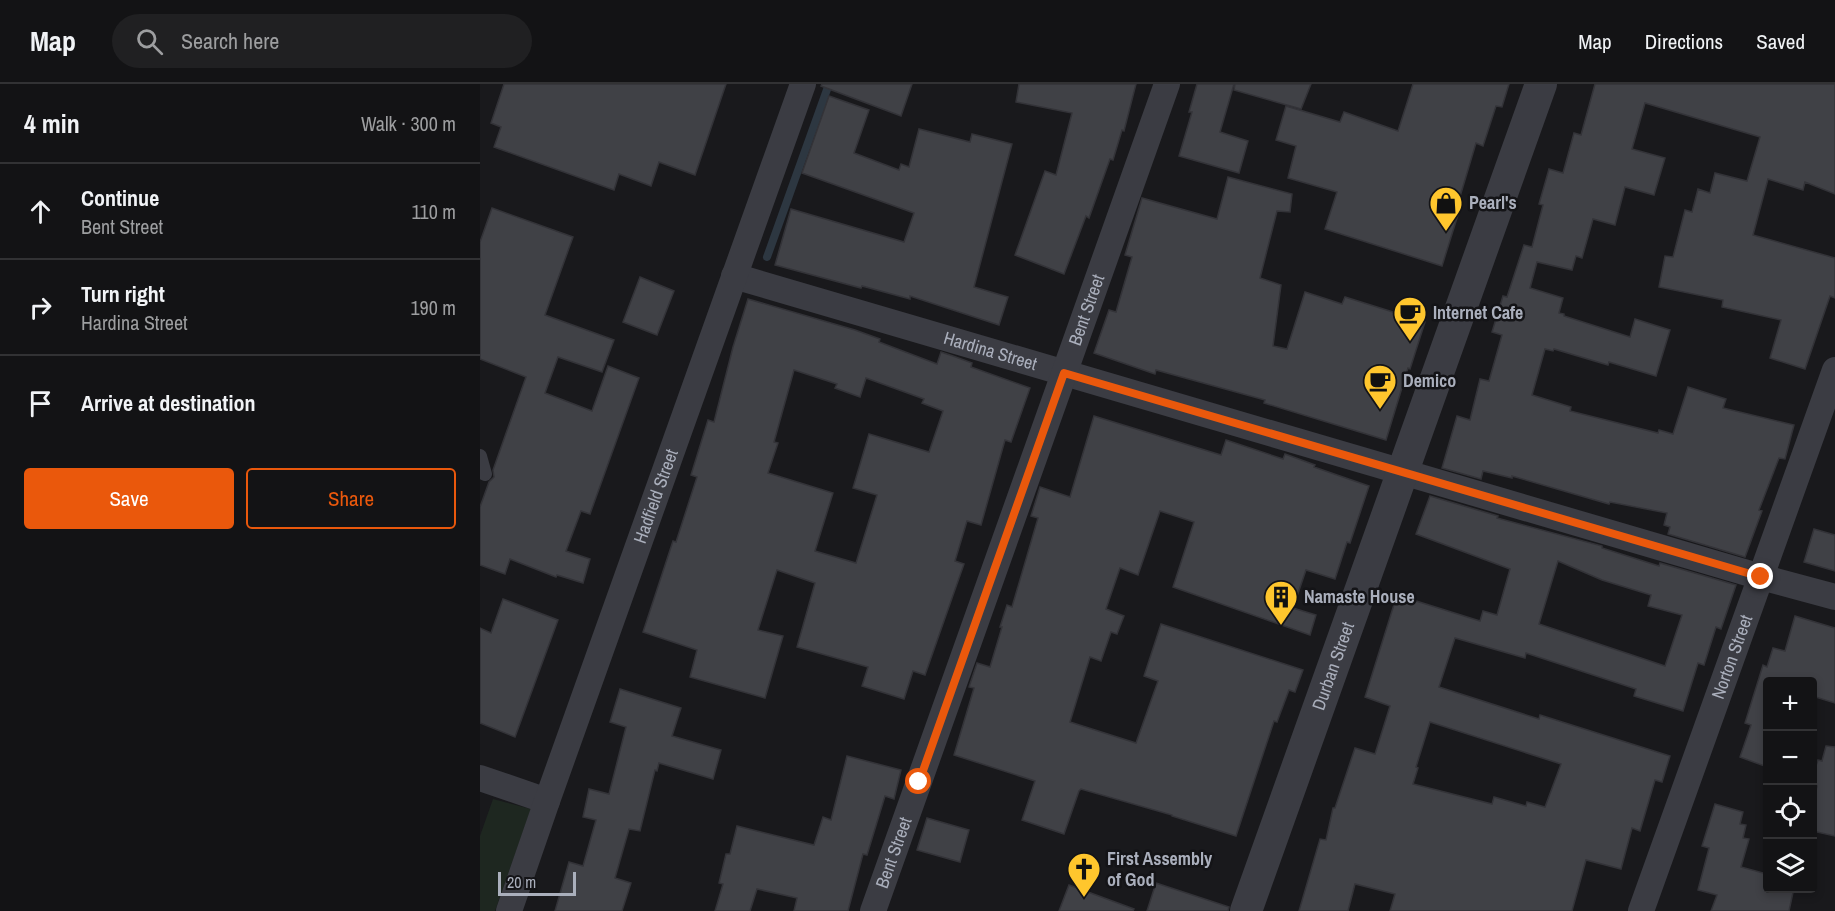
<!DOCTYPE html>
<html lang="en">
<head>
<meta charset="utf-8">
<style>
  :root { --surface:#131315; --page:#202022; --text:#f1f3f6; --muted:#9d9ea0; --line:#323234; --accent:#ea580c }
  body { margin:0; font-family:"Archivo Narrow",sans-serif; background:var(--page); color:var(--text) }
  .controls { position:absolute; right:18px; bottom:18px; display:grid; overflow:hidden; border-radius:6px; box-shadow:0 3px 9px #0003 }
  .controls button { width:54px; height:54px; display:grid; place-items:center; padding:0; border:0; border-bottom:2px solid var(--line); background:var(--surface); color:var(--text); font:30px sans-serif }
  .scale { position:absolute; left:18px; bottom:15px; width:78px; box-sizing:border-box; padding-left:6px; border:3px solid #aaafbc; border-top:0; font-size:16px; line-height:21px; white-space:nowrap; color:#aaafbc; -webkit-text-stroke:4px #141417; paint-order:stroke }
  .stop { position:absolute; width:18px; height:18px; margin:-14px; border:4px solid #ea580c; border-radius:50%; background:#fff }
  .stop.end { background:#ea580c; border-color:#fff; box-shadow:0 2px 6px #0008 }
  .list { margin:0; padding:0; list-style:none }
  h2 { display:flex; justify-content:space-between; align-items:center; height:78px; margin:0; padding:0 24px; font-size:26px }
  h2 small { font-size:20px; font-weight:400; color:var(--muted) }
  .list li { display:grid; grid-template-columns:39px 1fr auto; gap:18px; align-items:center; box-sizing:border-box; height:96px; padding:0 24px; border-top:2px solid var(--line) }
  .list b { display:block; font-size:22px; white-space:nowrap }
  .list p { margin:0; font-size:20px; white-space:nowrap; color:var(--muted) }
  .list em { font-size:20px; font-style:normal; color:var(--muted) }
  .actions { display:flex; gap:12px; padding:18px 24px }
  .actions a { flex:1; padding:14px 0; border:2px solid var(--accent); border-radius:6px; text-align:center; font-size:21px; color:var(--accent) }
  .actions .main { background:var(--accent); color:#fff }
  .icon { flex:none; width:33px; height:33px; fill:none; stroke:currentColor; stroke-width:2; stroke-linecap:round; stroke-linejoin:round }
  .map { position:relative; flex:none; width:1355px; height:827px; overflow:hidden }
  header { display:flex; align-items:center; gap:36px; box-sizing:border-box; height:84px; padding:0 30px; background:var(--surface); border-bottom:2px solid var(--line) }
  header strong { font-size:28px }
  nav { display:flex; gap:33px; margin-inline-start:auto; font-size:21px }
  .search { width:420px; height:54px; background:var(--page); display:flex; align-items:center; gap:15px; box-sizing:border-box; padding:0 21px; border-radius:33px; color:var(--muted); font-size:22px }
  main { display:flex }
  aside { flex:1; background:var(--surface) }
  .map>svg:first-child { display:block }
  .grass { fill:#1e2720 }
  .lines { fill:none; stroke-linecap:round; stroke-linejoin:round }
  .stream { stroke:#2d3741; stroke-width:8 }
  .building { fill:#404146; stroke:#333338; stroke-width:1.5; fill-rule:evenodd }
  .service { stroke:#3b3c43; stroke-width:14 }
  .minor { stroke:#3b3c43; stroke-width:26 }
  .tertiary { stroke:#3b3c43; stroke-width:32 }
  .route { stroke:#ea580c; stroke-width:8 }
  .labels { text-anchor:middle; stroke-width:5; stroke-linejoin:round; paint-order:stroke }
  .poi-label { font-size:18px; font-weight:bold; fill:#aaafbc; stroke:#141417; text-anchor:start }
  .street-label { font-size:18px; fill:#aaafbc; stroke:#141417 }
</style>
</head>
<body>
<header>
<strong>Map</strong>
<div class="search"><svg class="icon" aria-label="search" viewBox="0 0 24 24"><circle cx="10" cy="10" r="6"/><path d="M15 15l6 6"/></svg>Search here</div>
<nav><a>Map</a><a>Directions</a><a>Saved</a></nav>
</header>
<main>
<aside>
<h2>4 min<small>Walk · 300 m</small></h2>
<ul class="list">
<li><svg class="icon" aria-label="ahead" viewBox="0 0 24 24"><path d="M12 20V5M6 11l6-6 6 6"/></svg><div><b>Continue</b><p>Bent Street</p></div><em>110 m</em></li>
<li><svg class="icon" aria-label="right" viewBox="0 0 24 24"><path d="M7 20v-9h11M14 6l5 5-5 5"/></svg><div><b>Turn right</b><p>Hardina Street</p></div><em>190 m</em></li>
<li><svg class="icon" aria-label="arrive" viewBox="0 0 24 24"><path d="M6 21V4h12l-3 4 3 4H6"/></svg><div><b>Arrive at destination</b></div></li>
</ul>
<div class="actions"><a class="main">Save</a><a>Share</a></div>
</aside>
<div class="map">
<svg width="1355" height="827" viewBox="0 0 1355 827">
  <rect width="100%" height="100%" fill="#19191c"/>
  <polygon class="grass" points="13,715 51,725 15,827 0,827 0,752"/>
  <g class="lines">
    <polyline class="stream" points="287,173 349,0"/>
  </g>
  <g class="building">
    <polygon points="24,0 246,0 215,91 179,78 171,102 139,90 134,106 14,63 21,43 11,39"/>
    <polygon points="342,0 432,0 421,32 341,2"/>
    <polygon points="539,0 656,0 644,47 642,46 633,76 630,75 609,134 606,132 584,190 535,171 565,87 576,91 592,29 536,18"/>
    <polygon points="717,0 754,0 740,48 768,57 759,89 699,72 712,28 709,28"/>
    <polygon points="755,0 831,0 821,25 754,6"/>
    <polygon points="933,0 1029,0 1022,23 1016,22 1003,62 996,59 979,116 982,118 962,182 845,145 857,108 808,94 816,62 796,56 806,22 860,38 864,28 918,47"/>
    <polygon points="1115,0 1355,0 1355,110 1325,98 1323,106 1288,95 1273,151 1355,174 1355,214 1350,212 1325,285 1290,274 1301,236 1242,223 1243,216 1179,203 1185,172 1193,173 1205,126 1212,128 1218,105 1230,109 1235,89 1267,97 1280,53 1165,19 1152,65 1185,74 1174,111 1145,103 1135,141 1113,135 1102,174 1096,172 1092,186 1057,178 1050,204 1083,214 1079,229 1084,230 1084,232 1150,253 1155,235 1190,246 1176,292 1129,278 1128,281 1074,265 1073,267 1065,265 1052,311 1091,323 1090,327 1178,349 1179,346 1193,350 1208,303 1246,315 1243,324 1314,341 1305,375 1299,374 1279,426 1282,427 1265,473 1188,450 1190,443 1184,441 1187,429 1130,418 1129,420 1032,392 1032,394 1003,387 1001,395 962,384 977,332 990,336 1000,295 1009,297 1022,251 1012,248 1023,212 1027,213 1044,161 1052,163 1063,121 1059,120 1069,85 1083,89 1094,49 1101,51"/>
    <polygon points="349,12 389,26 374,69 419,86 421,80 429,83 439,45 490,58 492,50 532,60 494,203 528,213 519,241 430,212 430,215 382,202 381,204 295,181 311,125 424,158 434,129 322,89"/>
    <polygon points="748,93 812,110 810,128 797,127 780,194 801,201 793,262 807,265 825,208 862,220 865,213 945,238 930,285 928,284 906,356 784,319 785,316 676,286 675,290 614,269 629,226 636,228 652,173 645,171 662,114 737,135"/>
    <polygon points="12,124 93,153 65,231 134,256 122,288 78,273 65,309 112,327 128,282 159,294 110,430 101,427 86,467 110,475 103,499 77,491 76,493 30,475 25,490 0,481 0,423 9,398 14,393 13,386 46,293 0,275 0,158"/>
    <polygon points="160,193 194,207 177,251 143,238"/>
    <path d="M268,215L375,246L400,255L399,258L457,280L461,268L473,272L492,279L491,283L550,304L531,358L525,356L501,441L487,437L475,477L484,480L445,591L433,587L424,615L382,602L388,583L317,563L335,499L297,486L278,546L303,552L285,614L210,593L217,566L163,548L193,457L196,458L217,393L211,391L228,336L234,338L253,263ZM314,286L357,300L355,304L380,313L386,294L444,315L442,319L463,327L449,368L389,350L373,404L397,411L376,479L335,467L353,409L288,389L298,359L294,358Z"/>
    <polygon points="614,332 741,371 746,356 803,375 805,370 835,381 834,383 889,402 870,459 867,458 855,495 826,486 813,524 836,531 830,551 693,503 714,438 680,427 658,491 640,484 626,525 644,532 637,550 631,548 621,577 610,573 590,638 656,659 678,597 664,592 681,540 823,586 815,608 809,606 797,638 794,637 756,752 692,732 692,731 601,705 599,707 584,750 542,736 555,697 474,671 494,604 489,603 497,579 510,583 522,543 520,543 527,521 532,523 558,434 551,432 560,403 590,413"/>
    <path d="M950,412L1018,432L1017,434L1122,462V464L1179,482L1180,479L1256,501L1241,545L1236,543L1224,581L1218,579L1203,627L1154,612L1156,605L1046,569L1045,574L975,554L959,603L1059,635L1060,631L1190,672L1182,698L1175,696L1160,747L1152,744L1141,785L1106,776L1092,827H910L915,810L875,800L868,827H819L840,755L846,756L853,724H855L875,664L895,670L910,622L885,613L917,511L1000,537L1003,527L1017,531L1030,485L936,450ZM1078,477L1122,496L1171,511L1168,522L1202,531L1185,582L1059,540ZM950,638L1081,680L1065,723L1047,718L1046,722L1014,713L1012,720L933,700L938,684L936,683Z"/>
    <polygon points="1334,445 1355,451 1355,487 1324,478"/>
    <polygon points="23,515 78,536 35,653 0,639 0,544 11,549"/>
    <polygon points="1315,532 1355,544 1355,619 1332,612 1332,597 1287,597 1287,683 1260,673 1271,641 1265,639 1283,581 1287,583 1293,564 1305,567"/>
    <polygon points="140,605 201,624 192,652 241,666 233,695 179,679 177,687 175,686 160,747 149,745 135,794 151,799 142,827 75,827 89,778 103,782 116,736 103,733 109,705 129,710 146,643 130,638"/>
    <polygon points="1346,662 1355,663 1355,752 1332,747 1332,724 1337,702 1332,701 1332,693 1338,676 1342,677"/>
    <polygon points="367,672 421,686 414,715 405,712 387,771 383,770 368,827 314,827 317,814 277,805 270,827 235,827 243,800 239,799 246,770 250,770 257,742 334,761 343,733 351,736"/>
    <polygon points="1235,720 1263,728 1260,740 1266,741 1263,754 1269,755 1261,783 1287,790 1287,804 1314,804 1309,827 1231,827 1237,811 1218,806 1229,764 1222,762"/>
    <polygon points="447,734 489,746 480,778 437,766"/>
    <polygon points="676,799 749,823 748,827 667,827"/>
    <polygon points="589,801 654,825 653,827 579,827"/>
  </g>
  <g class="lines">
    <polyline class="service" points="0,372 5,390"/>
    <g class="minor">
      <path id="s1" d="M254,192L1281,493L1355,513"/>
      <polyline points="0,694 67,717"/>
      <path id="s2" d="M29,827L67,717L323,0"/>
      <path id="s3" d="M393,827L687,0"/>
      <path id="s4" d="M1161,827L1355,286"/>
    </g>
    <path class="tertiary" id="s5" d="M766,827L1061,0"/>
  </g>
  <g class="lines">
    <polyline class="route" points="439,698 584,289 1281,493"/>
  </g>
  <defs>
    <symbol id="shop-pin" viewBox="-11 -11 22 30"><path d="M0 17L-7.5 6A9.5 9.5 0 1 1 7.5 6Z" fill="#ffc62d" stroke="#141417"/><path d="M-5-2.5h2.3a2.7 3.5 0 0 1 5.4 0H5L5.5 6h-11ZM-1.5-2.5h3a1.5 2.3 0 0 0-3 0Z" fill="#111"/></symbol>
    <symbol id="cafe-pin" viewBox="-11 -11 22 30"><path d="M0 17L-7.5 6A9.5 9.5 0 1 1 7.5 6Z" fill="#ffc62d" stroke="#141417"/><path d="M-5.5-4.5H6V0H3Q3 3.5 0 3.5H-2.5Q-5.5 3.5-5.5 0ZM3-3.2v2h1.7v-2ZM-6 4.5H4V6H-6Z" fill="#111"/></symbol>
    <symbol id="building-pin" viewBox="-11 -11 22 30"><path d="M0 17L-7.5 6A9.5 9.5 0 1 1 7.5 6Z" fill="#ffc62d" stroke="#141417"/><path d="M-4-6H4V6H1V3H-1V6H-4ZM-2.5-4.3h1.7v1.8h-1.7ZM.8-4.3h1.7v1.8H.8ZM-2.5-1h1.7V.8h-1.7ZM.8-1h1.7V.8H.8Z" fill="#111"/></symbol>
    <symbol id="church-pin" viewBox="-11 -11 22 30"><path d="M0 17L-7.5 6A9.5 9.5 0 1 1 7.5 6Z" fill="#ffc62d" stroke="#141417"/><path d="M-1.2-6h2.4v3.5h3.3v2.4h-3.3V6h-2.4V-.1h-3.3v-2.4h3.3Z" fill="#111"/></symbol>
  </defs>
  <g fill-rule="evenodd">
    <use href="#shop-pin" x="947" y="100" width="38" height="52"/>
    <use href="#cafe-pin" x="911" y="210" width="38" height="52"/>
    <use href="#cafe-pin" x="881" y="278" width="38" height="52"/>
    <use href="#building-pin" x="782" y="494" width="38" height="52"/>
    <use href="#church-pin" x="585" y="766" width="38" height="52"/>
  </g>
  <g class="labels">
    <g class="poi-label">
      <text x="989" y="125">Pearl's</text>
      <text x="953" y="235">Internet Cafe</text>
      <text x="923" y="303">Demico</text>
      <text x="824" y="519">Namaste House</text>
      <text x="627" y="781">First Assembly<tspan x="627" dy="21">of God</tspan></text>
    </g>
    <g class="street-label">
      <text dy="6" stroke="none"><textPath href="#s3" startOffset="638">Bent Street</textPath></text>
      <text dy="6" stroke="none"><textPath href="#s1" startOffset="267">Hardina Street</textPath></text>
      <text dy="6" stroke="none"><textPath href="#s2" startOffset="440">Hadfield Street</textPath></text>
      <text dy="6" stroke="none"><textPath href="#s4" startOffset="270">Norton Street</textPath></text>
      <text dy="6" stroke="none"><textPath href="#s5" startOffset="260">Durban Street</textPath></text>
      <text dy="6" stroke="none"><textPath href="#s3" startOffset="62">Bent Street</textPath></text>
    </g>
  </g>
</svg>
<div class="controls">
<button>+</button>
<button>−</button>
<button><svg class="icon" aria-label="locate" viewBox="0 0 24 24"><circle cx="12" cy="12" r="6"/><path d="M12 2v4M12 18v4M2 12h4M18 12h4"/></svg></button>
<button><svg class="icon" aria-label="layers" viewBox="0 0 24 24"><path d="M12 4l9 5-9 5-9-5zM3 14l9 5 9-5"/></svg></button>
</div>
<div class="scale">20 m</div>
<div class="stop" style="left:439px;top:698px"></div>
<div class="stop end" style="left:1281px;top:493px"></div>
</div>
</main>
</body>
</html>
